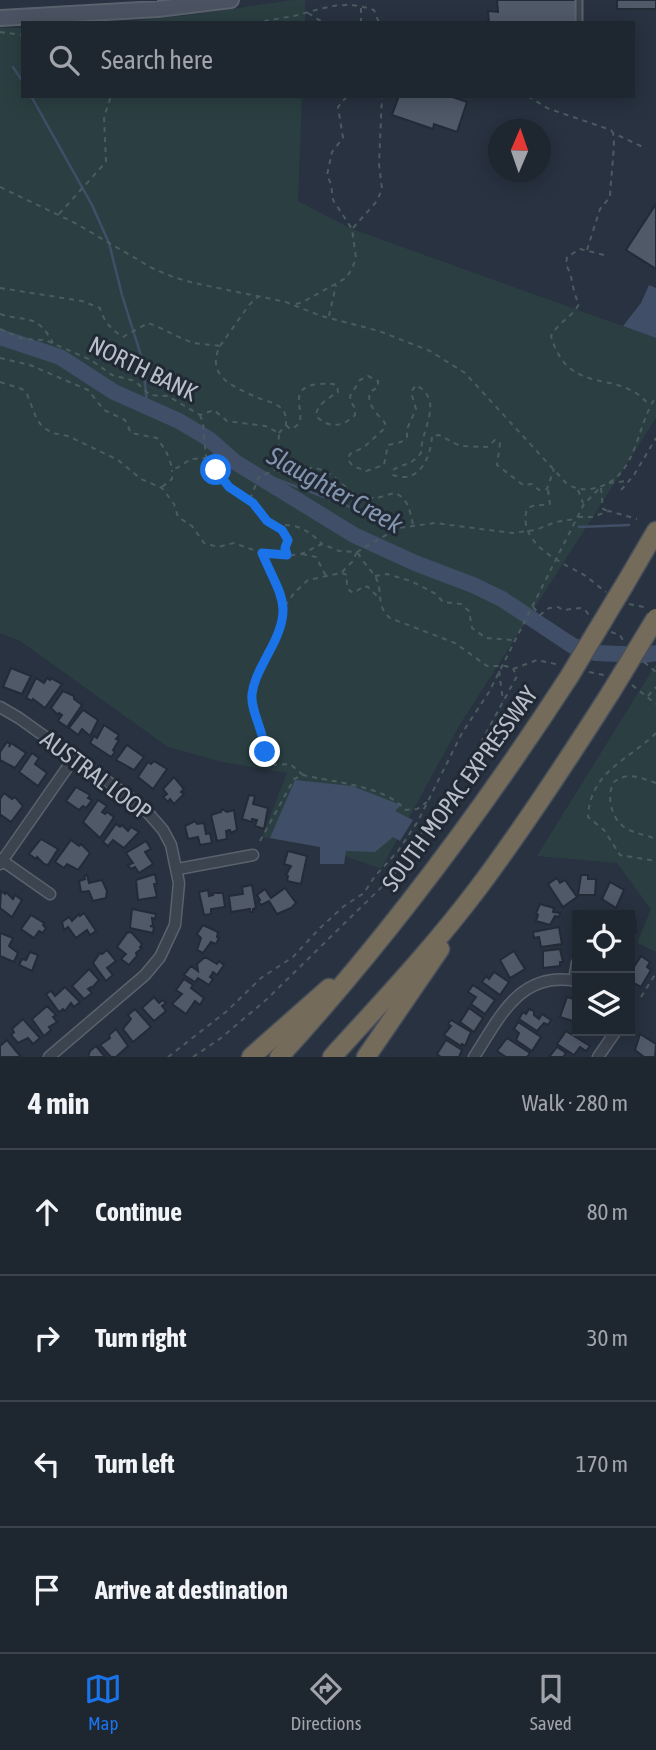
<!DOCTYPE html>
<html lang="en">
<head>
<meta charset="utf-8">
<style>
  :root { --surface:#1e2630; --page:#2b323c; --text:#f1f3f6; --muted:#a1a5ab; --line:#3c434c; --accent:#1a73e8 }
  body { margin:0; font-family:"Asap Condensed",sans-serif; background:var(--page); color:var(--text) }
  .controls { position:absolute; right:21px; bottom:21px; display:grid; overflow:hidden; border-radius:0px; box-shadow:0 4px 18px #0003 }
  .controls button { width:63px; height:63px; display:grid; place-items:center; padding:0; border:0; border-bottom:2px solid var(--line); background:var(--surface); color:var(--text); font:35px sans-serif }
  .compass { position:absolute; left:488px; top:119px; width:63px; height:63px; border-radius:50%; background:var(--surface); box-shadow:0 4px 18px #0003; rotate:2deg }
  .stop { position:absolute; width:21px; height:21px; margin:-16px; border:5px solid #1a73e8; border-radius:50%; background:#fff }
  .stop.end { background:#1a73e8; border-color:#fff; box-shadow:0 2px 7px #0008 }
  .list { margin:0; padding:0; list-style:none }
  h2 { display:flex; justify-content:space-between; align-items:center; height:91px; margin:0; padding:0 28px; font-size:30px }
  h2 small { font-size:23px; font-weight:400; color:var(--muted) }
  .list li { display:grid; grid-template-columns:46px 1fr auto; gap:21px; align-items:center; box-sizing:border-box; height:126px; padding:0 28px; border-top:2px solid var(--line) }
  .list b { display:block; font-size:26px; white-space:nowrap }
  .list em { font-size:23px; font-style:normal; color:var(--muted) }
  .icon { flex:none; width:38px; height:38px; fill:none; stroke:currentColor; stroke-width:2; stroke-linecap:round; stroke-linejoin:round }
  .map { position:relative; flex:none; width:656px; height:1057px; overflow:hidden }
  .search { position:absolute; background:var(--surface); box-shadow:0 4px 18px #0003; left:21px; right:21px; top:21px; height:77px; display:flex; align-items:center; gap:18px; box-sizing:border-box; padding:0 24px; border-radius:0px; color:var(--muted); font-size:26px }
  .sheet { height:595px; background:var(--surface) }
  nav { display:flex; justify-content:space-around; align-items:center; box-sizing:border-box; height:98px; border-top:2px solid var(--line); background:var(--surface); font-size:19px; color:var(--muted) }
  nav a { display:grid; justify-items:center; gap:4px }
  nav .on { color:var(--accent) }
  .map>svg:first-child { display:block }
  .green { fill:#2b3f42 }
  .water { fill:#404f67 }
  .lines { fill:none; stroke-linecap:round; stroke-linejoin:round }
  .stream { stroke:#404f67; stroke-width:2.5 }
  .river { stroke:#404f67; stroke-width:16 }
  .building { fill:#4f5968; stroke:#232b37; stroke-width:2 }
  .lane-casing { stroke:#5a626d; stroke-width:9 }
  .street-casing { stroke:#5a626d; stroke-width:13 }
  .secondary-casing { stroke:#5a626d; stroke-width:18 }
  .highway-casing { stroke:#474f5a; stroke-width:21 }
  .path { stroke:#4b5c60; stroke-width:2; stroke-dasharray:5 5; stroke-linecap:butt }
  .lane { stroke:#3c4450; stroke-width:5 }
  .street { stroke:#3c4450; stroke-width:10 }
  .secondary { stroke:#4b5362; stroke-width:14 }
  .highway { stroke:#756b5a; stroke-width:18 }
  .highway-bridge-casing { stroke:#474f5a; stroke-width:21; stroke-linecap:butt }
  .highway-bridge { stroke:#756b5a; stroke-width:18 }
  .route { stroke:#1a73e8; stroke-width:9 }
  .labels { text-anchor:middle; stroke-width:6; stroke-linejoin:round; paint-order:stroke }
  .street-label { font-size:24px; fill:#b9bfca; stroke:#212935 }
  .water-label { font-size:26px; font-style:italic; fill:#8395af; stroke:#212935 }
</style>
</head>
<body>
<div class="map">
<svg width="656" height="1057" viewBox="0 0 656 1057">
  <rect width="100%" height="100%" fill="#283240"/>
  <g class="green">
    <polygon points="292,0 305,0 305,23 115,23 198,14"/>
    <polygon points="0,28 23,28 23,96 302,96 298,201 352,229 656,338 656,418 459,726 381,869 321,847 262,837 287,773 222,762 168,747 20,641 0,633"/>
    <polygon points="656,664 656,952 637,943 651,909 617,863 537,856"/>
  </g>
  <g class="water">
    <polygon points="649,285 656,288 656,338 623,326 641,303"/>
    <polygon points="295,780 352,786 401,805 395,811 413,820 400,841 393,837 375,852 346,851 344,864 320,864 320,847 270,838"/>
  </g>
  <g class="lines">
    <g class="stream">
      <polyline points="13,67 23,82"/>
      <polyline points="31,96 92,205 109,243 122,295 143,362 147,405"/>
      <polyline points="265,481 271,477 361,511"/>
      <polyline points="579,527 629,525"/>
    </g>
    <polyline class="river" points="0,337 60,357 114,392 179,421 209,439 235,462 354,535 415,563 473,585 502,599 573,646 596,653 645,655 656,653"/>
  </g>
  <g class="building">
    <polygon points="497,0 578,0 578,23 489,23 488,11 498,12"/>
    <rect x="617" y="0" width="39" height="9"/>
    <polygon points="399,96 450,96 467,102 457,132 434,124 433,129 392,115"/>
    <polygon points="656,204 656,269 626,250"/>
    <polygon points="11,668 31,676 22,694 3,687"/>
    <polygon points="36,678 44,683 47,678 50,680 51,678 62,684 45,708 33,699 32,701 26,698"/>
    <polygon points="63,691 74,696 74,699 82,705 67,727 58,721 62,715 59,713 58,715 51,708"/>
    <polygon points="83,710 98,720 90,736 82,729 78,735 69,728"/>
    <polygon points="104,725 119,735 116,739 119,740 113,750 115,752 111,757 90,743 94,736 97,738"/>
    <polygon points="7,742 10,744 9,747 11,743 26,753 15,768 0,760 0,752"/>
    <polygon points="127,745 144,757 134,770 116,760"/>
    <polygon points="32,753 39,758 35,764 47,773 38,786 19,772"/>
    <polygon points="154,761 167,769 153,789 138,777 148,762 151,764"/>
    <polygon points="174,777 184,789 181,792 184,794 174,804 170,799 168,802 163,797 167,794 163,789"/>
    <polygon points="76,787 90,795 88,798 92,800 86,808 83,806 79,810 66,801"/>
    <polygon points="4,793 12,799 15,797 23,806 11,822 1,815 0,817 0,799"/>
    <polygon points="249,795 255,796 253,804 268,808 264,829 255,826 257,820 252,819 252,822 242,819"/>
    <polygon points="98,800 107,806 102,812 105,814 107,812 114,817 100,838 83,822"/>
    <polygon points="222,809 227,812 234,810 237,830 231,833 230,830 226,831 227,839 217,841 211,815 221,812"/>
    <polygon points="195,821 197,824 204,823 206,834 210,833 212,843 200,845 198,837 188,839 185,826"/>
    <polygon points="116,824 120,827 122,825 128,831 131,827 139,832 124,848 113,840 108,846 103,842"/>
    <polygon points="41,839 58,849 48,865 44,864 37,857 36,859 29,854"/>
    <polygon points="71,840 79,846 81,844 90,853 78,870 67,864 64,868 55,862"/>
    <polygon points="146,841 151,849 145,852 153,864 139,873 135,867 131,869 128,865 133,863 126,853"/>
    <polygon points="288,851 307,856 301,884 287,881 288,876 286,875 291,866 284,864"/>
    <polygon points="155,874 157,884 154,884 157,897 138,900 136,880"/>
    <polygon points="87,875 89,883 102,880 107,891 106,898 93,901 89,891 81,892 79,881 85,879 84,876"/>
    <polygon points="581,875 588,875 588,879 596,879 595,895 578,895"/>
    <polygon points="557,878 560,883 565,880 577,897 563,907 548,884"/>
    <polygon points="610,882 624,890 616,908 602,899"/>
    <polygon points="252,885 256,908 253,909 253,912 250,912 250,909 231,912 229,896 243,894 242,887"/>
    <polygon points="285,888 296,903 291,908 277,914 269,901 261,905 258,901 260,900 257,895 265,889 271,898"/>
    <polygon points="208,890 209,896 213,895 212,893 223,893 225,907 211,909 211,914 204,915 199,892"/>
    <polygon points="1,891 5,894 6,892 13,899 15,895 22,900 12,917 0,908"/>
    <polygon points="540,904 554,908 553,912 560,913 559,917 555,916 550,925 536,921 538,915 536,913"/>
    <polygon points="132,909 156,914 155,919 152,918 153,926 150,926 154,927 153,933 130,928"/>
    <polygon points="84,913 96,931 90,935 87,930 76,938 68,927 64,930 62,922 69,917 72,921 79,914 80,916"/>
    <polygon points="31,915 44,923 43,925 46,928 43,933 39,931 34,938 21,929"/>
    <polygon points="630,917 636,919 636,933 630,933"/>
    <polygon points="203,925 218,932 217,937 219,938 216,944 211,942 203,953 197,950 201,938 197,934"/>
    <polygon points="559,927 562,944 541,947 539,937 534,938 533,932"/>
    <polygon points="131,932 142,944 140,947 142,948 136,953 137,956 129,965 121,959 126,954 117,947 127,933"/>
    <polygon points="0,933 13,938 9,946 18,953 14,962 0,956"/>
    <polygon points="560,949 563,962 560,962 560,966 543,968 543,951"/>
    <polygon points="107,950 116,961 107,968 113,975 106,981 93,963 100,953 102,954"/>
    <polygon points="514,951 525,969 510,978 500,960"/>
    <polygon points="30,952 38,955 32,971 19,965 22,959 26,960"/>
    <polygon points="641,956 650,962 647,967 651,970 641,987 630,981 630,973"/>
    <polygon points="205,957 217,964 219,961 224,965 217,975 213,972 212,974 210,977 213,979 209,985 198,978 195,982 184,975 191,966 198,971 197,964"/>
    <polygon points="89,969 99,980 92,988 91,987 88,989 92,993 84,999 72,986"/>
    <polygon points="494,972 509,982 500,995 482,982 486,976 489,979"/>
    <polygon points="184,979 193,985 191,988 204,998 200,1005 195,1001 186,1014 172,1004 182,994 176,990"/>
    <polygon points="473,985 495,1000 485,1014 471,1004 476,997 468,992"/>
    <polygon points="65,987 80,1002 74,1007 71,1003 65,1011 63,1009 59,1012 46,994 51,991 55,996"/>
    <polygon points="154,997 159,1003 163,1000 166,1003 162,1006 166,1011 154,1021 142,1008"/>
    <polygon points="567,997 577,1000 576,1022 560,1017"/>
    <polygon points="47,1006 56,1015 53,1017 57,1022 49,1027 51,1030 44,1036 32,1019"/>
    <polygon points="469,1008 483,1018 474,1032 460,1022"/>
    <polygon points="135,1009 151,1027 133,1042 123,1029 131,1019 128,1015"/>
    <polygon points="529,1009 534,1011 534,1015 539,1019 542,1014 551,1020 548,1025 544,1023 537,1031 519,1019 523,1012 526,1014"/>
    <polygon points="23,1019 40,1038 33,1044 28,1038 18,1043 11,1035 14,1032 12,1029"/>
    <polygon points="451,1020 471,1032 465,1046 462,1044 461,1046 444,1035 451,1026 448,1024"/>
    <polygon points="518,1022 541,1037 532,1051 516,1040 519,1033 514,1029"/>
    <polygon points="116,1029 128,1046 116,1057 111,1057 100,1045 110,1038 109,1035"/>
    <polygon points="566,1031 590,1046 586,1051 580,1047 574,1055 557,1044"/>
    <polygon points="640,1034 656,1044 655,1057 644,1057 635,1050"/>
    <polygon points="507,1038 530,1053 527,1057 506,1057 497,1051"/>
    <polygon points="7,1040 21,1057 0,1057 0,1046"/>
    <polygon points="446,1040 462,1050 459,1057 441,1057 437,1054"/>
    <polygon points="96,1046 105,1057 88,1057 90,1051"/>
    <polygon points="557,1047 566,1053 563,1057 549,1057"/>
  </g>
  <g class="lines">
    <defs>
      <polyline id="lane" points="579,23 579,0"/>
      <g id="street">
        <polyline points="0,707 19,718 143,807 163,830 171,845 179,883 175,925 160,957 145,975 49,1057"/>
        <polyline points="0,859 50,894"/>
        <polyline points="0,864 74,758"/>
        <polyline points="178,869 253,855"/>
        <polyline points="574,980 577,963"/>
        <path d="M474,1057C500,1017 520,970 577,981"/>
        <polyline points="598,1057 616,1031"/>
      </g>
      <polyline id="secondary" points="0,18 158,9 231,0"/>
      <g id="highway">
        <polyline points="625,584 656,531"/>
        <polyline points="251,1057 329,988"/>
        <path d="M279,1057C387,939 482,811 569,677"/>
        <path d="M332,1057C382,1002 434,947 479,887C526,824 569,758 611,692"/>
        <polyline points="366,1057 440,949"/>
      </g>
    </defs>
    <use href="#lane" class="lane-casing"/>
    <use href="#street" class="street-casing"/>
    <use href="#secondary" class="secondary-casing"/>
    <use href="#highway" class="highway-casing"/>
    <g class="path">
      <polyline points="308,13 324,23"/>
      <path d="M254,23C269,20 284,18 298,15C327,7 345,0 374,10L379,23"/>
      <polyline points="361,23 361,6"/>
      <polyline points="0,32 23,35"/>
      <polyline points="528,96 547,108 611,130 613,133 645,148"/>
      <path d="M0,187L75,223L152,268L173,277L194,283L286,302L321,316L379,331L430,351L465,373L567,484C578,490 587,491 599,487C638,475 636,425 656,397"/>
      <polyline points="59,214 106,162 104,117 111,96"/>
      <polyline points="353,228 377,201 382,189 379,164 382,96"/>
      <path d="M587,250L600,209L610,197C610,185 616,140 613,134"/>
      <path d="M604,255L580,249L567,257L566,265C574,278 571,289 579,304C571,319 560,320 551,336C569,399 619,367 649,405"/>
      <path d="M0,288L82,301L100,308C104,322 111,329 123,337L148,323C163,328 176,337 191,342C201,345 210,344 220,346C205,376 234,387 256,397C266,402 280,402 285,414C286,417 286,421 286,425L279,433"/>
      <polyline points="296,304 303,302 346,278 352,269 356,258 352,229 333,200 331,184 327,175 332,152 343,138 338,107 347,96"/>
      <path d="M0,314C28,323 36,312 53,343"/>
      <polyline points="329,316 336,285"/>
      <path d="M0,329L23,339L45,340L91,360L112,375L135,381L150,395L168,396L200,415L214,410L227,421L265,426L279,433C278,448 280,465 293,475C300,472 306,467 314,468C336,470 349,500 373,498C380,498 389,494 395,493C409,499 410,512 413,525"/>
      <polyline points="220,346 249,305 258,297"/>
      <polyline points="0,358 30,365 88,390 104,410 125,420 131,433 157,438 166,451 172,467 177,468 191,459 206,458 229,487 253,503 260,514 282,530 288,540 285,548 286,554"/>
      <polyline points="0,382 22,389 27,394 37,420 43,427 52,433 68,436 118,460 141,479 162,488 174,504 178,517 192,526 204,543 218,547 234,543 262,553"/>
      <polyline points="200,415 203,423 206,457"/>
      <path d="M286,425L290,429C317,422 278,388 319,384C326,384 330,383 337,385L338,392C329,398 316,405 316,416C329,429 343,427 355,415V408L351,402L350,396L360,380L368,376L378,381V387L370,392C366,405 378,414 385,423V428L364,447L350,454L348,460L353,466L366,471L384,465L388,445L401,442L407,437V429L416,409L411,392L416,385C445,401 421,428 421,453C409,468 403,462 392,471L393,475C419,485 431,457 432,436L439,435L460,446L487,447L495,440L500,443L497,465L523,485L532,484L539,490L547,489L554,469"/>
      <polyline points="609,483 627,481"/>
      <polyline points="162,487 172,479 172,470"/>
      <polyline points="601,488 603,509 608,511"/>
      <path d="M548,490L550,504L532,506L527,509C517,541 557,561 579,572C589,577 597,586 606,592"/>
      <polyline points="578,490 583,503"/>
      <polyline points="621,490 634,475 656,438"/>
      <polyline points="250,499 259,477 275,470 278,450"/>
      <polyline points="363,516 390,529"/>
      <polyline points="578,517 592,517 609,511 637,519"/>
      <path d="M275,525C297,524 306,528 322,544"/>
      <path d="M358,553C363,564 378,575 379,587C381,600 379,609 390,618L455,643L487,666H506L513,669L537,660L560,665"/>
      <polyline points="302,554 316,557 326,576"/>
      <path d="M342,573L347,575C347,582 345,590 354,593L364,586L368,587L378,597"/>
      <polyline points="375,576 387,574 411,581 436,594 443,602 461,604 469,611 472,628 486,638 513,640"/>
      <polyline points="629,604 648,608"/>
      <polyline points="285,606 294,593 308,580 341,573 352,562 357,552"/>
      <polyline points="533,607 540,615 549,608 558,607 563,610 580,608 585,610 590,616"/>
      <polyline points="611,632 620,635 624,642"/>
      <polyline points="644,662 656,672"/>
      <polyline points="499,671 503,701"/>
      <polyline points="589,672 604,675"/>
      <polyline points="632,685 656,704"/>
      <polyline points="648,696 656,687"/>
      <path d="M656,733C629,760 590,771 588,817L604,830L620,855L656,861"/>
      <polyline points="303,775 290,764 275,765 267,759 265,744 252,700 252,692 255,679 282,625 284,607 280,591 262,553 287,556 301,554 322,544 339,551 357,552 398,528 435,523 512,533 536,530 555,522 575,519"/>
      <path d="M656,783C641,778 628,771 614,782C606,795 611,818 624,827C633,833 646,835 656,839"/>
      <path d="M260,841L294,779L303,775C331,782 387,786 405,810L417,809L427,802"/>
      <polyline points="641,997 656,973"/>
      <polyline points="168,1057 227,1011 261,978 293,957 320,928 344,906 364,893 375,876 398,851 418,821 462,733 489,692 584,504 599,489"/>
      <polyline points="193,1057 221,1038 267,999 394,875 479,746 517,676 513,669"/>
    </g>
    <use href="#lane" class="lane"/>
    <use href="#street" class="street"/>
    <use href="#secondary" class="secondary"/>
    <use href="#highway" class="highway"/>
    <defs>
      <g id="highway-bridge">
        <polyline points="569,677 625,584"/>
        <polyline points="611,692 656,618"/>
      </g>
    </defs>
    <use href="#highway-bridge" class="highway-bridge-casing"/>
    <use href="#highway-bridge" class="highway-bridge"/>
  </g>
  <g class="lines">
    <path class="route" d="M216,470L229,487L253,503L267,521L282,530L288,540L285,548L287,555L262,553C281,598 295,606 268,654C261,668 254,679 252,694C250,711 265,733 265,752"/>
  </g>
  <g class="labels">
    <g class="street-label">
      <text transform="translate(143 369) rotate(26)" y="8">NORTH BANK</text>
      <text transform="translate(96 776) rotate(37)" y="8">AUSTRAL LOOP</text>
      <text transform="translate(460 789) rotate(-54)" y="8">SOUTH MOPAC EXPRESSWAY</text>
    </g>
    <g class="water-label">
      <text transform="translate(335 490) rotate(29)" y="9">Slaughter Creek</text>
    </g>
  </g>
</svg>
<div class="controls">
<button><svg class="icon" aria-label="locate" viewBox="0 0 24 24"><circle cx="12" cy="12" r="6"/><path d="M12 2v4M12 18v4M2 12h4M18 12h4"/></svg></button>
<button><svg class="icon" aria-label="layers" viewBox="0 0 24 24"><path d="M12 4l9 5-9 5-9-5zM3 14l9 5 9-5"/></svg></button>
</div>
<svg class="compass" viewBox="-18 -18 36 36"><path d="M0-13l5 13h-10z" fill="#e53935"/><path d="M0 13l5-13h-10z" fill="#a1a5ab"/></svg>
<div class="stop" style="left:216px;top:470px"></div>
<div class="stop end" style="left:265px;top:752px"></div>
<div class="search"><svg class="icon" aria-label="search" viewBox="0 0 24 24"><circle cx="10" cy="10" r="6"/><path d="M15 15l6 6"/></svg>Search here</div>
</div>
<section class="sheet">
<h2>4 min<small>Walk · 280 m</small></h2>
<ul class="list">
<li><svg class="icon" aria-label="ahead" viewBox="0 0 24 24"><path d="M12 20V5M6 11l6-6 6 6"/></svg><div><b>Continue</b></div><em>80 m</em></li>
<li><svg class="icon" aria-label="right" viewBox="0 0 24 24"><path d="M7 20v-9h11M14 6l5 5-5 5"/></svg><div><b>Turn right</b></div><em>30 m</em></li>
<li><svg class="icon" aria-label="left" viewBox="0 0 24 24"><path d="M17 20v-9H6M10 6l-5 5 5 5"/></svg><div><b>Turn left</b></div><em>170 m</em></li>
<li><svg class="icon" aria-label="arrive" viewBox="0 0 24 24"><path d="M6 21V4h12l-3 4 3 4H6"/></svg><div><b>Arrive at destination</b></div></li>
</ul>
</section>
<nav>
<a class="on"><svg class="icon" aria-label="map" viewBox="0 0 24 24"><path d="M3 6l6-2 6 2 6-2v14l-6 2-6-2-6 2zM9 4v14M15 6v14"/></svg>Map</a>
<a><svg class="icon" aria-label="directions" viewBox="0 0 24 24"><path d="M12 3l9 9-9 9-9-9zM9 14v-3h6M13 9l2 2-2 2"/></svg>Directions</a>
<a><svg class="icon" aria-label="saved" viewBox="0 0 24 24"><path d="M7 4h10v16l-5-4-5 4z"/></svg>Saved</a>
</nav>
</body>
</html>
